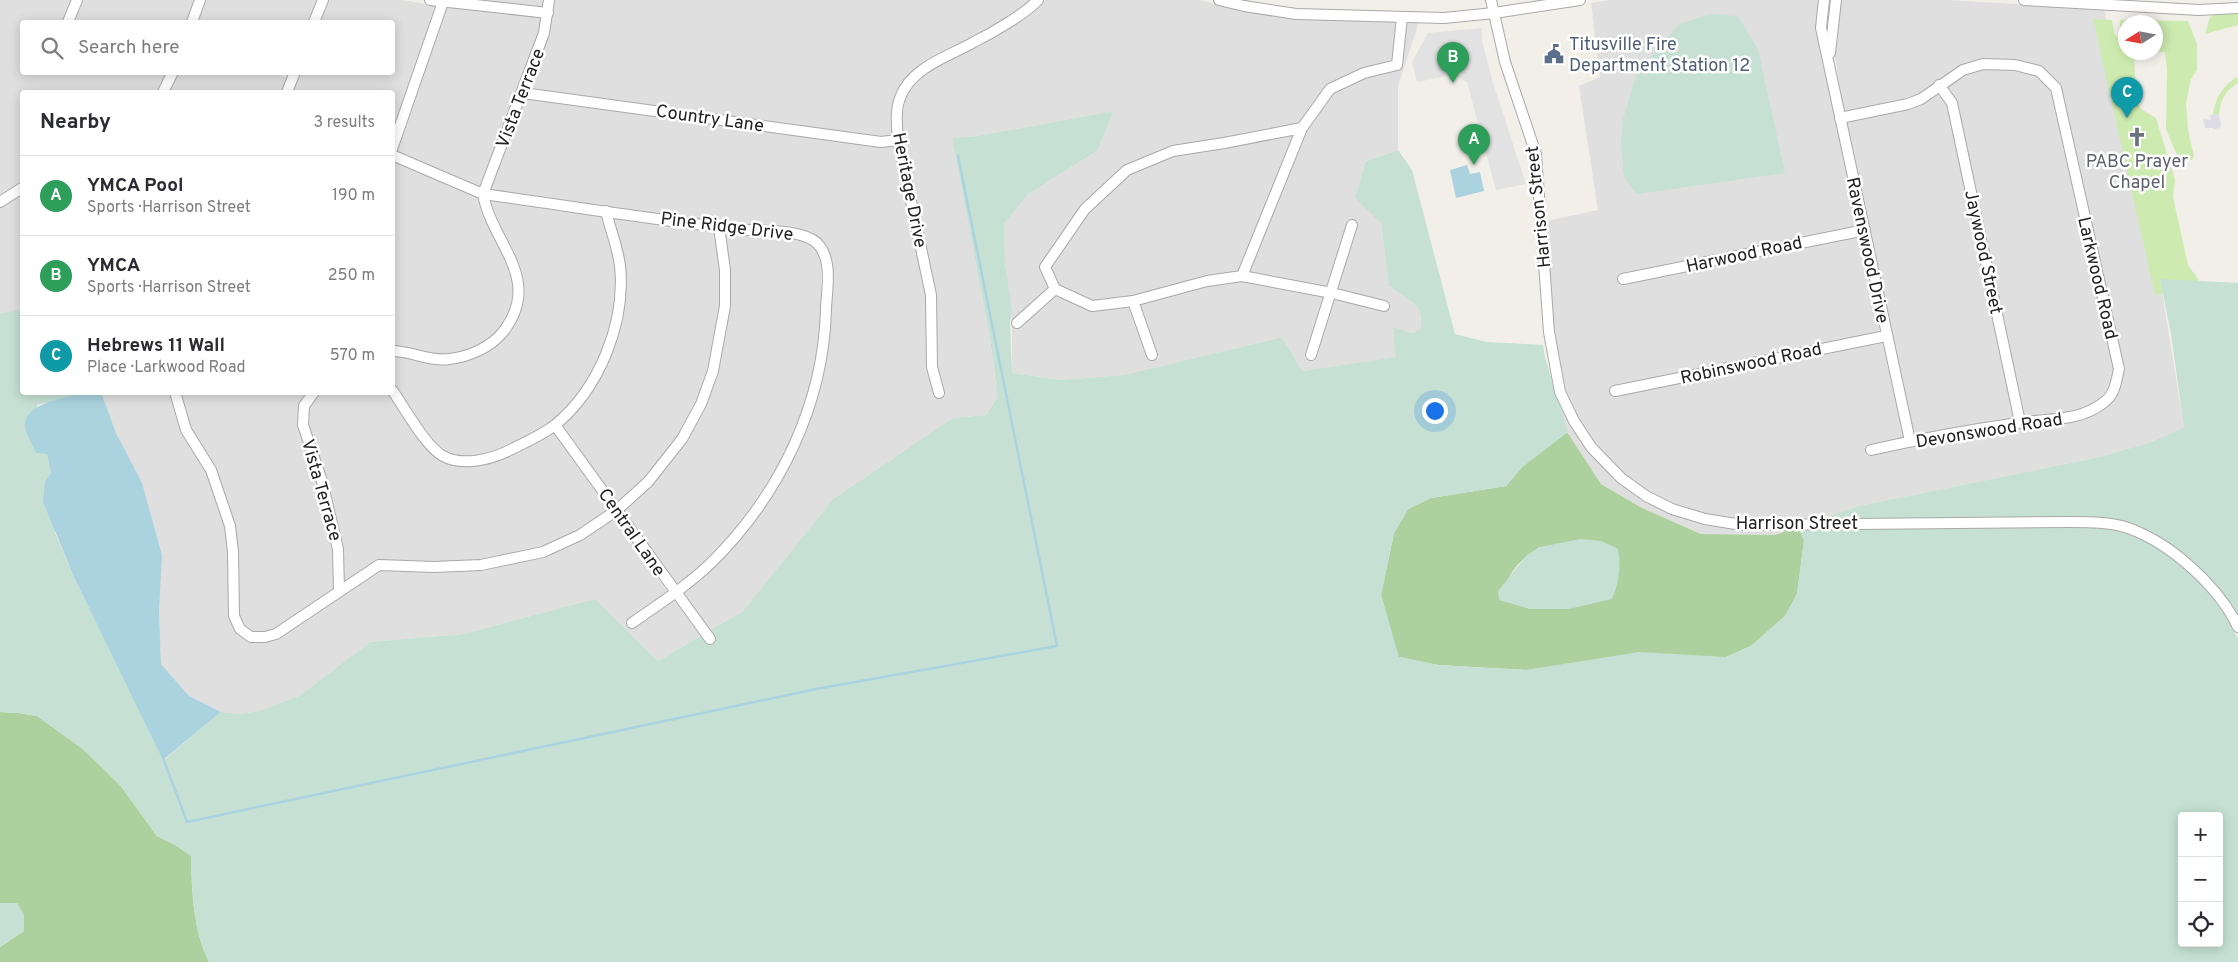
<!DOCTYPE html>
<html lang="en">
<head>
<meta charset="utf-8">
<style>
  :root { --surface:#fff; --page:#f7f7f7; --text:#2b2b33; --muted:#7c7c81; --line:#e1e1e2; --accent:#d40000 }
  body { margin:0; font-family:Overpass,sans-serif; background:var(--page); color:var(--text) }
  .controls { position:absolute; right:15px; bottom:15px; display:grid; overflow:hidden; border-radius:5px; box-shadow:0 2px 12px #0003 }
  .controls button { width:45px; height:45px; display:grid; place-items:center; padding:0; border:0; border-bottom:1px solid var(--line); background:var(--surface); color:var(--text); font:25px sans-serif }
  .compass { position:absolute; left:2118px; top:15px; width:45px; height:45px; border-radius:50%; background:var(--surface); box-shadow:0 2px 12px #0003; rotate:259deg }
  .you { position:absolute; left:1434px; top:410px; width:18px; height:18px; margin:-12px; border:4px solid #fff; border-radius:50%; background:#1a73e8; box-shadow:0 0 0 8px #1a73e833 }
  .badge { display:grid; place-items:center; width:32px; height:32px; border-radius:50%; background:var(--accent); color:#fff; font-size:16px; font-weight:700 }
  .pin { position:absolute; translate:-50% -41px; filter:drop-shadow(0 1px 2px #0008) }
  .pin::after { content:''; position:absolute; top:26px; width:18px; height:15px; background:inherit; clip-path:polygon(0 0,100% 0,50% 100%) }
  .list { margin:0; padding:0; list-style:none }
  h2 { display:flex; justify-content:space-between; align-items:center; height:65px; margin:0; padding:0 20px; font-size:21px }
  h2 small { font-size:16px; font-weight:400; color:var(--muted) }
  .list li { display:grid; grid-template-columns:32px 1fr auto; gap:15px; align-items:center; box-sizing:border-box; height:80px; padding:0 20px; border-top:1px solid var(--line) }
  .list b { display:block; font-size:19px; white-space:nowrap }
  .list p { margin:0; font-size:16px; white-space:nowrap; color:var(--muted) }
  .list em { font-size:16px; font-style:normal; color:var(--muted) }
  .icon { flex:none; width:28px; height:28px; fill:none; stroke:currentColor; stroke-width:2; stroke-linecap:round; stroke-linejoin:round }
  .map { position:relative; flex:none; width:2238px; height:962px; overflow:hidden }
  .search { position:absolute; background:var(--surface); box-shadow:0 2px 12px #0003; left:20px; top:20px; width:375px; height:55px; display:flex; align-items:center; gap:12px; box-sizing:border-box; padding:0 18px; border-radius:5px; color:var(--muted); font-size:19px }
  .panel { position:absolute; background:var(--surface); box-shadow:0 2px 12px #0003; left:20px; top:90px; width:375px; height:305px; border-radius:5px }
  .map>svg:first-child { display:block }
  .residential { fill:#e0dfdf }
  .grass { fill:#cdebb0 }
  .forest { fill:#add19e; fill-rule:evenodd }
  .wetland { fill:#c6e0d4; fill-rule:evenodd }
  .parking { fill:#e2e2e2 }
  .plaza { fill:#dddde8 }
  .water { fill:#aad3df }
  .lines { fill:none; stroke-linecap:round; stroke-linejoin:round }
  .stream { stroke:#aad3df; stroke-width:2.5 }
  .minor-casing { stroke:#a9a9a9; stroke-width:12 }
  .minor { stroke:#fff; stroke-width:10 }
  .labels { text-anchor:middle; stroke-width:5; stroke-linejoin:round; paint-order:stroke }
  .service-label { font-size:18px; fill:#4e5e75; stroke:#fff; text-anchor:start }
  .street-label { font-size:18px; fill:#222; stroke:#fff }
  .worship-label { font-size:18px; fill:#5b616d; stroke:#fff }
</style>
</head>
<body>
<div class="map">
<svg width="2238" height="962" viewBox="0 0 2238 962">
  <rect width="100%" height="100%" fill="#f2efe9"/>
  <g class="residential">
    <polygon points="0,0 72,0 62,22 22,22 22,72 167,73 157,92 22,92 22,183 0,197"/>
    <polygon points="82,0 195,0 187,22 73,22"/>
    <polygon points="205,0 317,0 309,22 198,22"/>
    <polygon points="328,0 403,0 436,6 393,134 392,92 293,92 300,73 392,72 392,22 319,22"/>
    <polygon points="465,0 544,0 543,8"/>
    <polygon points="555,0 1032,0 974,38 929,60 909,75 895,97 892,121 893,136 881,137 529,89 549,34"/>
    <polygon points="1045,0 1200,0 1243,11 1397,21 1392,61 1326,86 1298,124 1123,166 1081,207 1041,265 1049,288 1012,321 1005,263 1004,224 1028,194 1097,151 1114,111 977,136 952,138 989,332 997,396 986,415 953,418 833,499 743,611 709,631 682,594 713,568 741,539 774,495 795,457 821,388 831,323 831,256 820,239 802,230 719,222 490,190 526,98 894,145 926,295 927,367 936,398 945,396 937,366 936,295 903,140 902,122 905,100 916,81 935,67 979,45 1036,9"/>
    <polygon points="1610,0 1819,0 1826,75 1859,226 1618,276 1619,284 1861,235 1880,332 1610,388 1611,396 1882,341 1904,438 1865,447 1867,456 1911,446 2021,427 2072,422 2089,416 2111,403 2120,389 2124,368 2060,85 2042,68 1960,66 1919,95 1844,113 1835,58 1841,0 1947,0 2104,9 2160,279 2184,427 2149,443 2095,458 1859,506 1818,520 1743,521 1706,515 1674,505 1649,492 1625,475 1595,444 1578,418 1565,391 1554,331 1546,221 1598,210 1579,86 1600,77 1591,3"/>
    <polygon points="446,7 542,17 539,32 518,92 480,187 397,152"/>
    <polygon points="1407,22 1419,22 1398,86 1398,150 1366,161 1381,223 1389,286 1410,299 1420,311 1422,323 1420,330 1411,333 1394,328 1397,357 1302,371 1282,337 1124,375 1060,380 1012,373 1012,324 1017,329 1056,295 1090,310 1130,306 1149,361 1159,358 1140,304 1208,285 1242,281 1326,296 1304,358 1314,361 1335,299 1387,312 1390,303 1338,290 1358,221 1349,220 1328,288 1249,273 1307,129 1334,92 1366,77 1402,65"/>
    <polygon points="1983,68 2014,69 2036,75 2052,90 2114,370 2110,387 2101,399 2086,408 2070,413 2025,417 1957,102 1946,86 1965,74"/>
    <polygon points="178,73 274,73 287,78 282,92 168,92"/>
    <polygon points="1938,92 1947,105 2014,419 1914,436 1846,122"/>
    <polygon points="1294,134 1238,272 1132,297 1094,301 1059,286 1051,268 1089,212 1130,173 1174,155"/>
    <polygon points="392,161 479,198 481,209 509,267 515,295 508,318 492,338 473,347 449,355 393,347"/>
    <polygon points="22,193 22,310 0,313 0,208"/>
    <polygon points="489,199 601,215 615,266 616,290 612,317 601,355 582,387 567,406 552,422 527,437 501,450 470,458 446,452 428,435 393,382 392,356 477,355 499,344 517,321 525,296 518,264 490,206"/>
    <polygon points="612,217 714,231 720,270 720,306 708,370 697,403 678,437 644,479 618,503 561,425 590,392 610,358 622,319 626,290 625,265"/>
    <polygon points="725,232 799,239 813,246 821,260 821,323 811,387 786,454 765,490 732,534 706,561 676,586 624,510 686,441 706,405 718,371 730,306 730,269"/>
    <polygon points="101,393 169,393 181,432 206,472 225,528 228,552 229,618 236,631 251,642 344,595 344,593 380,570 481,570 506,566 545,556 616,516 668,593 625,623 631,629 674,600 701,636 658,661 595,599 463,634 370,642 299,696 258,711 241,714 221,712 189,696 161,664 159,610 117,434"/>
    <polygon points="180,393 308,393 298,426 317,482 333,550 334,589 274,630 264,633 253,633 245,626 239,614 238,552 235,525 216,469 191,428"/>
    <polygon points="320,393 388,393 419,440 439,459 469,467 505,458 554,431 610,509 577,531 541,548 481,561 435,563 379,561 344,582 343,548 327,480 308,424 309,407"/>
    <polygon points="1557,397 1569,422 1643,500 1669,513 1704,524 1791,529 1775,535 1701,534 1642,508 1601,484 1569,436"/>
  </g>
  <g class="grass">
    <polygon points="2215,14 2238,14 2238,25 2205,34 2210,17"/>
    <polygon points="2093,19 2112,20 2114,33 2125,45 2126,52 2134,53 2136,100 2141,109 2156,118 2175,180 2173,197 2188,265 2203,286 2155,295"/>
    <polygon points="2120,20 2188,21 2197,44 2197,70 2191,79 2186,103 2188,130 2194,156 2192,160 2179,160 2166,129 2167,69 2165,52 2156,52 2156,22 2126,22 2125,35 2120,30"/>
    <path d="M2237,77L2238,83C2225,91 2221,99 2219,114L2213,115C2216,96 2222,87 2237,77Z"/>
  </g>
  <g class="forest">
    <path d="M1567,432L1601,484L1642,508L1701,534L1775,535L1791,529H1799L1804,541L1797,594L1785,616L1751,646L1726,657H1698L1564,665L1526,670L1438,665L1398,657L1381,595L1394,533L1408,509L1431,498L1506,486L1522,467ZM1540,547L1569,609H1531L1500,600C1508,574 1517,561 1540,547Z"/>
    <path d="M0,712L18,713L37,716L83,749L120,785L157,836L177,846L191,856C192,893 193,929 209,962H0V947L24,931L17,904L0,903Z"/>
  </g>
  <g class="wetland">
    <polygon points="1711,14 1738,16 1758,49 1785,173 1637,194 1624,177 1621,144 1623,119 1637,73 1679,24"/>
    <path d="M1114,111L1097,151L1028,194L1004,224L1005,263L1012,311L1010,323L1012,373L1060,380L1124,375L1282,337L1302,371L1396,357L1393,327L1411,333L1420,330C1427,304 1406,299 1389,286L1381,223L1355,198L1366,161L1398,150L1412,170L1455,334L1487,342L1543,345L1545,358L1568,432L1522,467L1506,486L1431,498L1408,509L1394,533L1381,595L1399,657L1438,665L1526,670L1639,652L1726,657L1751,646L1785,616L1797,594L1804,541L1799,529L2097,527C2106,529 2117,529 2127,533C2176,550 2216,593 2238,639V962H209C193,929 192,892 191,856L177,846L157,836L120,785L83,749L37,716L18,713L0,712V313L22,310V392L101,393L102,395L82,393L37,405L51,473L45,481L55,533L74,577L164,760L221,712L241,714L258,711L299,696L370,642L463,634L595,599L658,661L701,636L708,645L716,640L709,631L743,611L833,499L953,418L986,415L997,397L995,376L989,332L952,138L977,136ZM2182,816H2219V943H2182Z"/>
    <polygon points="2160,279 2238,283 2238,616 2206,575 2186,557 2130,524 1818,520 1859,506 2095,458 2149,443 2184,427 2171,334"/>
    <path d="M1580,539L1601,541L1618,549C1621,567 1619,582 1612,599L1569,609H1531L1499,600L1498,591L1527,555L1540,547Z"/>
    <polygon points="0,903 17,903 24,914 24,931 0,947"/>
  </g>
  <polygon class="parking" points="1482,28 1482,41 1493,83 1526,184 1496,190 1467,82 1453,75 1417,82 1412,62 1428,33"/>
  <polygon class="plaza" points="2219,114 2221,127 2213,130 2213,128 2205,128 2203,119 2211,120 2210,115"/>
  <g class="water">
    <polygon points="1467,165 1470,174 1480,172 1484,191 1456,198 1450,170"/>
    <path d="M82,393L102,395L117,435L142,483L162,555L159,610L161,664L189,696L221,712L163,760L74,577L43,502L45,481L51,473L47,454L36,453C33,445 26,435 25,427C23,403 65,398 82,393Z"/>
  </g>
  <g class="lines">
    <polyline class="stream" points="163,758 187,822 816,689 1057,646 958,156"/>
    <defs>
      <g id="minor">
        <polyline points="430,0 548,13"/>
        <path d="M549,0L544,33L483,194C571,206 659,221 748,230C766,231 803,230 817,243C833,259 827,288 826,308C824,405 779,496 711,563C687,586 659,604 632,623"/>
        <polyline points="1219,0 1244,6 1296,14 1444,18 1494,13 1580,0"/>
        <path d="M1491,0L1505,62L1536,154L1549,332L1560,392L1574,421L1591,447L1621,478L1646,496L1672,509L1705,519L1742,525L2071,522C2089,522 2110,522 2128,528C2171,543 2219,587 2238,627"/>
        <polyline points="1824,0 1821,28 1910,441"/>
        <polyline points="2024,0 2199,10 2238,8"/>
        <polyline points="68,22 77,0"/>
        <polyline points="192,22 200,0"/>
        <polyline points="314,22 323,0"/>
        <polyline points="1830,53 1836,0"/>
        <polyline points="1939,85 1952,103 2020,422"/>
        <polyline points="163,92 173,72"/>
        <polyline points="287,92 295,72"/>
        <polyline points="523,93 881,142 898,140"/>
        <path d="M1840,118L1908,104L1921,99L1963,70L1983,64L2015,65L2039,71L2056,88L2119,369C2116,382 2115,395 2103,403C2079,422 2047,418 2018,423C1969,430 1919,439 1871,450"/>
        <polyline points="1302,128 1224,143 1173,151 1127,170 1085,209 1045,267 1055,289 1092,306 1133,301 1207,281 1242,276 1302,128 1320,103 1330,89 1364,73 1397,65 1402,17"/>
        <polyline points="392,149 443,2"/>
        <path d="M392,155L483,194C492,244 544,279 503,332C491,347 469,357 449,359C430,362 412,351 392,351"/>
        <polyline points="0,202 22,188"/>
        <polyline points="1242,276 1332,293 1384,306"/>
        <polyline points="1623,279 1865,230"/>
        <polyline points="1133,301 1152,355"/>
        <polyline points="1017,323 1055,289"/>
        <polyline points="1311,355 1352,225"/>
        <path d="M392,390C405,408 425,446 443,456C463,467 493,459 512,449C526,442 542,435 555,425C599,389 626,323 620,266C618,248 610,229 606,211"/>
        <polyline points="1615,391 1886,336"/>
        <polyline points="175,392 186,430 211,470 230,526 233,552 234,616 240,629 251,637 265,637 276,634 379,565 434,567 481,565 543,552 580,535 617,510 648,482 682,439 701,404 713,371 725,306 725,270 719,227"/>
        <polyline points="314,392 304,406 303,425 322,481 338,549 339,591"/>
        <path d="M939,393L932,367L931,295L898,140C897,127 895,111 900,98C911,67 948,57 974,42C992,33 1025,14 1038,0"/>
        <polyline points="555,425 710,639"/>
      </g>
    </defs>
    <use href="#minor" class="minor-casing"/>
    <use href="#minor" class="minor"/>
  </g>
  <defs>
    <symbol id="civic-bare" viewBox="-9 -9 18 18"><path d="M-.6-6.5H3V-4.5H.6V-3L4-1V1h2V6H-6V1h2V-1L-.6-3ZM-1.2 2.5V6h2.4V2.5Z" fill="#5c6f8a" stroke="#fff" stroke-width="2.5" paint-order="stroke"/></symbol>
    <symbol id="church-bare" viewBox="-9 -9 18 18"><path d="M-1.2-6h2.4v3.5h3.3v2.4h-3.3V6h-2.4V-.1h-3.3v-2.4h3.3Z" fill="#6b7280" stroke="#fff" stroke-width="2.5" paint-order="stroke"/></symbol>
  </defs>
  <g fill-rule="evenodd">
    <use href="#civic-bare" x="1540" y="40" width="28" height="28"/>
    <use href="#church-bare" x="2123" y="123" width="28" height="28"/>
  </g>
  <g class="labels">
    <g class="service-label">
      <text x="1569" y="50">Titusville Fire<tspan x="1569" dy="21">Department Station 12</tspan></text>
    </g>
    <g class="street-label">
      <text transform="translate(520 98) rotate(-69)" y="6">Vista Terrace</text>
      <text transform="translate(710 118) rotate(8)" y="6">Country Lane</text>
      <text transform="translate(910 190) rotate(79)" y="6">Heritage Drive</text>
      <text transform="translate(1538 207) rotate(-96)" y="6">Harrison Street</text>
      <text transform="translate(727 226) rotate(7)" y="6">Pine Ridge Drive</text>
      <text transform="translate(1868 250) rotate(78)" y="6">Ravenswood Drive</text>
      <text transform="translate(1984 252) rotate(78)" y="6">Jaywood Street</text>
      <text transform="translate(1744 254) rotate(-12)" y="6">Harwood Road</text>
      <text transform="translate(2098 278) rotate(77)" y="6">Larkwood Road</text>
      <text transform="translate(1751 363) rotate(-12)" y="6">Robinswood Road</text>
      <text transform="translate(1989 430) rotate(-9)" y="6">Devonswood Road</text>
      <text transform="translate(322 490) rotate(74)" y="6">Vista Terrace</text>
      <text x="1797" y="529">Harrison Street</text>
      <text transform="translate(632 532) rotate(55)" y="6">Central Lane</text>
    </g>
    <g class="worship-label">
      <text x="2137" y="167">PABC Prayer<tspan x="2137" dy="21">Chapel</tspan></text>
    </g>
  </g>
</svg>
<div class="controls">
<button>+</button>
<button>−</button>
<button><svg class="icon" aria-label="locate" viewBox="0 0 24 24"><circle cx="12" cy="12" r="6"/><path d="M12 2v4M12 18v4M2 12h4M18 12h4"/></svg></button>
</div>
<svg class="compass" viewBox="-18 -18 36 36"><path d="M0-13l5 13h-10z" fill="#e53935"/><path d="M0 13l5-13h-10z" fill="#7c7c81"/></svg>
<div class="you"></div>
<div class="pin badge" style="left:1474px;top:165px;background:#2e9e5b">A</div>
<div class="pin badge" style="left:1453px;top:83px;background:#2e9e5b">B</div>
<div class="pin badge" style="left:2127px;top:118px;background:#0f9aa8">C</div>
<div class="search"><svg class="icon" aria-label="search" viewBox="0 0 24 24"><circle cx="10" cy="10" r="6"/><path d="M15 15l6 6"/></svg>Search here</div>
<section class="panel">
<h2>Nearby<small>3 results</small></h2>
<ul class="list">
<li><span class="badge" style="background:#2e9e5b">A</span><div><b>YMCA Pool</b><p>Sports · Harrison Street</p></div><em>190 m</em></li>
<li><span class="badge" style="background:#2e9e5b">B</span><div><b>YMCA</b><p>Sports · Harrison Street</p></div><em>250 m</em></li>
<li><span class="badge" style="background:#0f9aa8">C</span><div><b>Hebrews 11 Wall</b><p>Place · Larkwood Road</p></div><em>570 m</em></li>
</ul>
</section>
</div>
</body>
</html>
